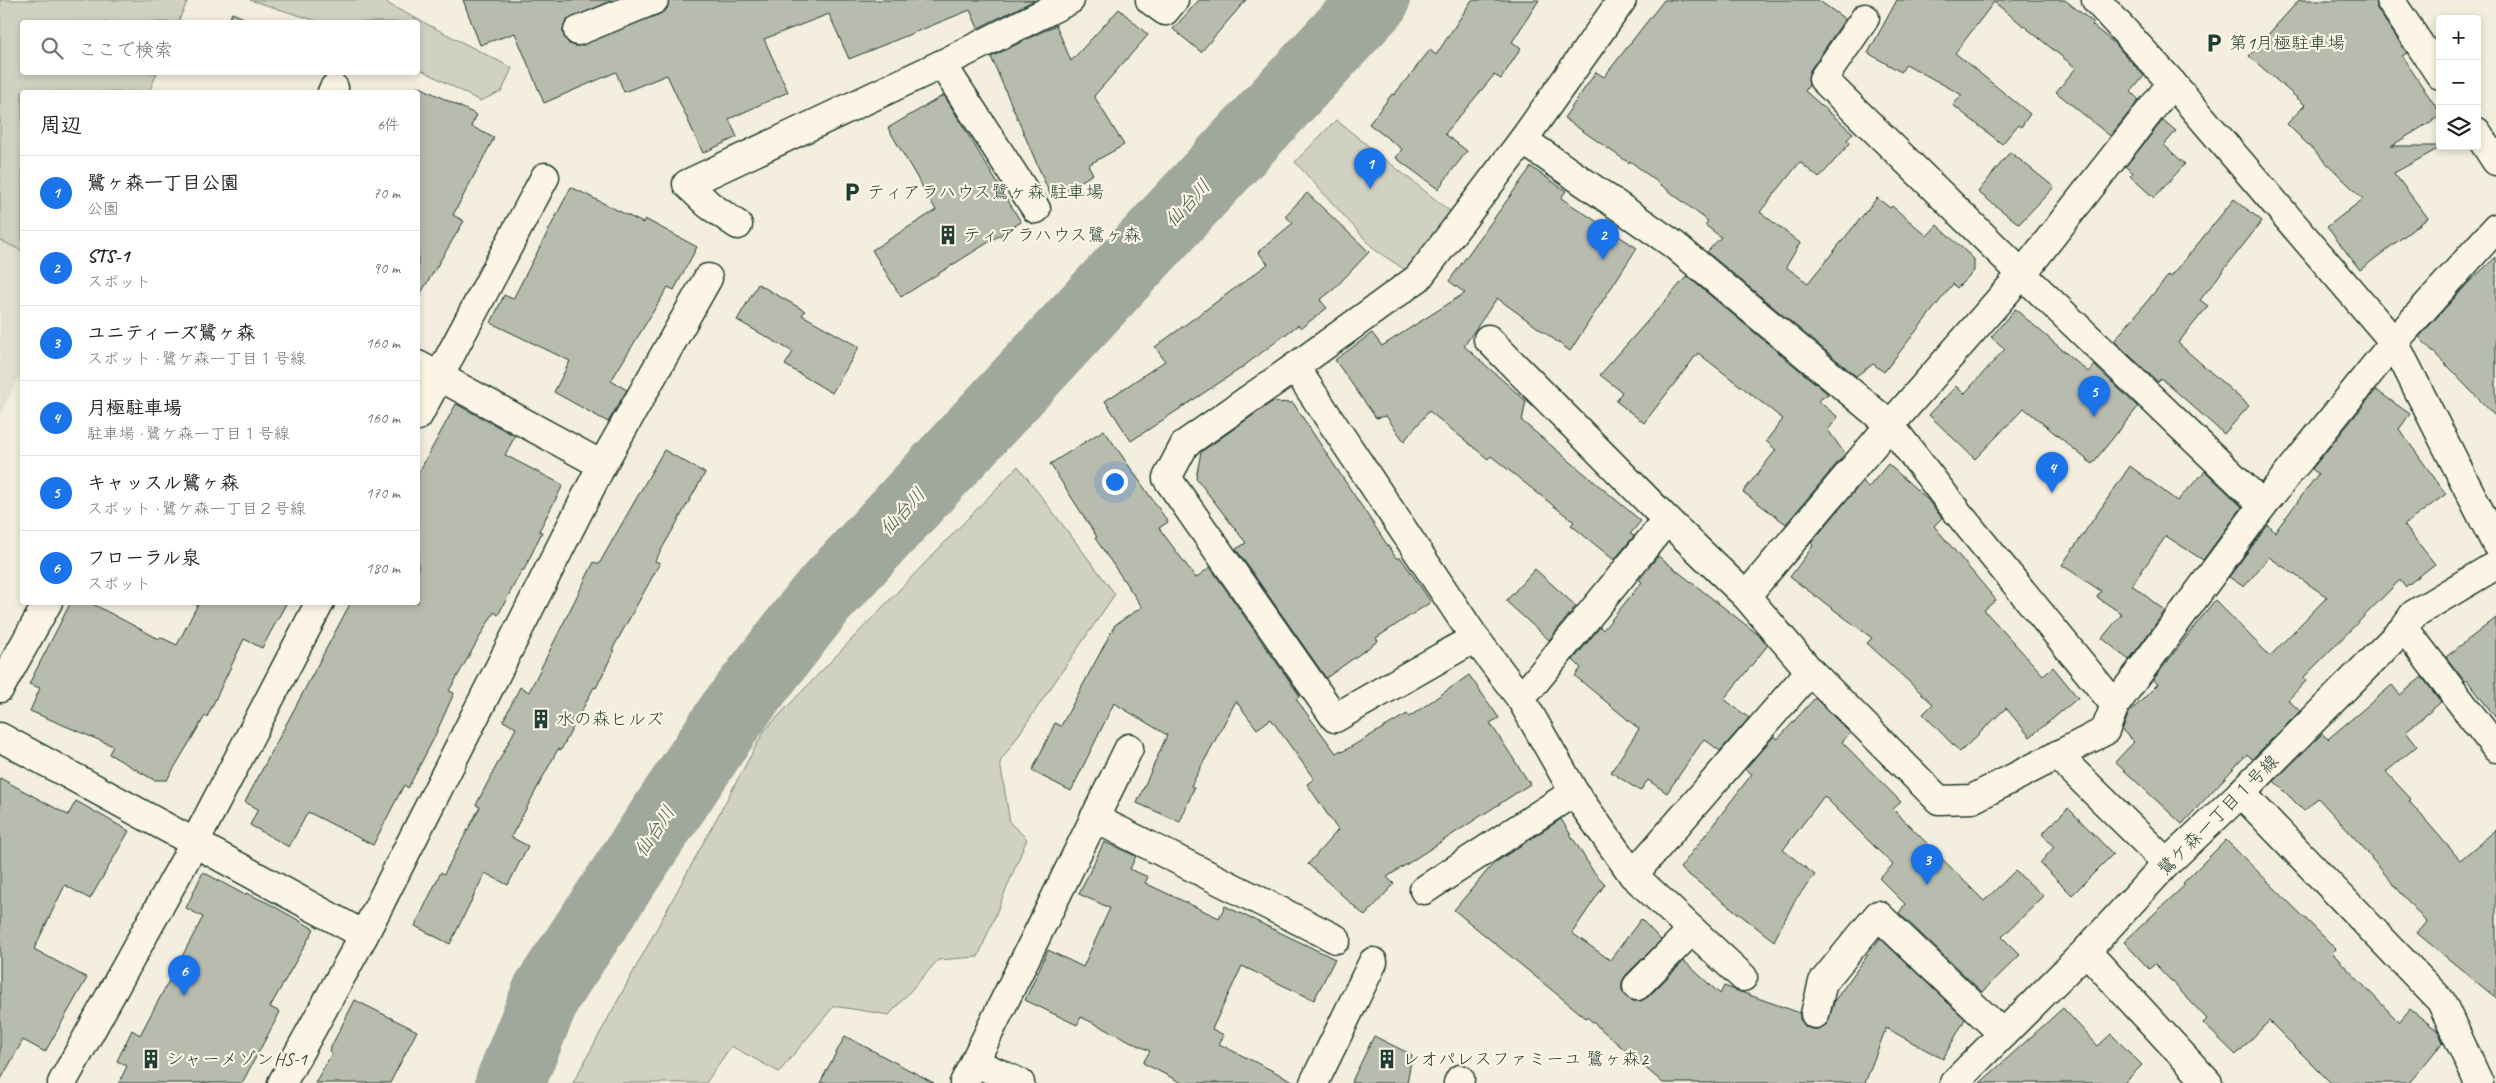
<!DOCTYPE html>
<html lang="ja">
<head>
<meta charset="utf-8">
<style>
  :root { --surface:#fff; --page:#f6f6f6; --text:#222; --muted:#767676; --line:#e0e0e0; --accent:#1a73e8 }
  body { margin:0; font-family:Caveat,"Klee One",sans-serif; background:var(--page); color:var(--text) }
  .controls { position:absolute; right:15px; top:15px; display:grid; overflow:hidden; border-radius:5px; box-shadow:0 2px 8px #0003 }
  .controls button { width:45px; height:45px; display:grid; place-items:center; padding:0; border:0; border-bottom:1px solid var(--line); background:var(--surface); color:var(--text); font:25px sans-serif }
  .you { position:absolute; left:1114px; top:481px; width:18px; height:18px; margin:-12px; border:4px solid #fff; border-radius:50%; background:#1a73e8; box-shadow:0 0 0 8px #1a73e833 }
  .badge { display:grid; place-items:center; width:32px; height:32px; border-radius:50%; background:var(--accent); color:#fff; font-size:16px; font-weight:700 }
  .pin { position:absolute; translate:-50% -41px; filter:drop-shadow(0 1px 2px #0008) }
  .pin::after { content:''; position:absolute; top:26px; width:18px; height:15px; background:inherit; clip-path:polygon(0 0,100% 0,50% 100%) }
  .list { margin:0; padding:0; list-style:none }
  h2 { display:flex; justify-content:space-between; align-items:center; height:65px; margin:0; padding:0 20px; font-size:21px }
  h2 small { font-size:16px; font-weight:400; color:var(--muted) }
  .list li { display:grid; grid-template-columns:32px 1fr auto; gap:15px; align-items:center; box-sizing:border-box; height:75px; padding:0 20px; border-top:1px solid var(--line) }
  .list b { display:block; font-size:19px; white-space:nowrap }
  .list p { margin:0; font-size:16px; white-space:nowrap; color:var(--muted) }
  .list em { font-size:16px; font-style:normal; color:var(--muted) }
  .icon { flex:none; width:28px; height:28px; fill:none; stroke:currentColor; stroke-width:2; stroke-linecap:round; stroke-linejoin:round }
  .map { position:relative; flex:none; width:2496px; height:1083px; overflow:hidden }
  .search { position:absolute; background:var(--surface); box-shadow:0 2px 8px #0003; left:20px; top:20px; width:400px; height:55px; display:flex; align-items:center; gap:12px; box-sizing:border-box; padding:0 18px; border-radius:5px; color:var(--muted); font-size:19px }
  .panel { position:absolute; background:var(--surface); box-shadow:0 2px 8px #0003; left:20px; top:90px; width:400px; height:515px; border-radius:5px }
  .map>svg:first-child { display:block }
  .built { fill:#e1dfd0 }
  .green { fill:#d0d1c2; stroke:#78877b }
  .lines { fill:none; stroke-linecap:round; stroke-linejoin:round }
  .river { stroke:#a0a89b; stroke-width:70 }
  .building { fill:#b8bcae; stroke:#1f3d34 }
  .minor-casing { stroke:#1f3d34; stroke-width:31 }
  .minor { stroke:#fcf5e5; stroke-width:28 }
  .labels { text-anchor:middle; stroke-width:4.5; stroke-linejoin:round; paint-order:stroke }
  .poi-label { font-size:18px; fill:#1f3d34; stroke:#fcf5e5; text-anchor:start }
  .street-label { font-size:18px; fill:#1f3d34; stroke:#fcf5e5 }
  .water-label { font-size:19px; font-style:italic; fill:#465d53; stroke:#fcf5e5 }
</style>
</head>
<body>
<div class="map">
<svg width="2496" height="1083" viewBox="0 0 2496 1083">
  <rect width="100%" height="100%" fill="#f3eede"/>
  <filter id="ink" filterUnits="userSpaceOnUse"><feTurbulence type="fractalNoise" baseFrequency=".02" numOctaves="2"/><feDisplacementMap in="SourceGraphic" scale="10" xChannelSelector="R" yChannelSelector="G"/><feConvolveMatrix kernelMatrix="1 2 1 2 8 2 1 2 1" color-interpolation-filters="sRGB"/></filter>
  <g filter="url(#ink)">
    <polygon class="built" points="0,240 22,251 22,371 0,414"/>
    <g class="green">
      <polygon points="0,0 188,0 178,22 22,22 22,72 157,73 149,92 22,92 22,251 0,240"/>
      <polygon points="250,0 385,0 390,5 512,68 502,91 480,101 418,68 418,22 320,22"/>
      <polygon points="1336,120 1456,216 1410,273 1375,250 1295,162"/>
      <polygon points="1018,466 1115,594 1000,762 1010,823 1027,839 978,957 938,960 889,1015 834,1006 779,1072 731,1046 706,1083 573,1083 764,731"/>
    </g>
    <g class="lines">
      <polyline class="river" points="510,1083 547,992 732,714 821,599 1375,0"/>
    </g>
    <g class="building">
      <polygon points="463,0 613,0 566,21 563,29 564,37 569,44 576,46 660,14 667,9 669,0 1035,0 978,28 970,10 849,59 829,14 764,39 788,92 729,119 737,137 703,153 667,75 624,92 616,72 544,103 515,33 480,45"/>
      <polygon points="1199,0 1246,0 1201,52 1173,29"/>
      <polygon points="1472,0 1539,0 1512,42 1521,48 1501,79 1494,75 1445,134 1467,151 1438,189 1396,158 1402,149 1369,124 1392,94 1394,95 1430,50 1436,55"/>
      <polygon points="1664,0 1818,0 1845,19 1810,70 1808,77 1809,85 1805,91 1853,133 1847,140 1850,143 1819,178 1800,162 1760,212 1800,243 1786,267 1808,283 1877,198 1890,208 1892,206 1927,236 1937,225 1974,259 1974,271 1957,288 1953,284 1884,372 1873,364 1856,376 1707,252 1721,237 1705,225 1708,221 1630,161 1629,163 1564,118 1596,72 1604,77"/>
      <polygon points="1897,0 2065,0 2094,23 2092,25 2115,44 2144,76 2131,92 2139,100 2110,136 2056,92 2076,68 1994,2 1955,53 2030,114 2021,127 2018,125 2002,144 1953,105 1962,95 1906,64 1901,72 1868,53"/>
      <polygon points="2299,0 2375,0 2377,9 2407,53 2402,56 2440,113 2440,116 2391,146 2443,146 2394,173 2428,218 2360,270 2327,227 2363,199 2287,124 2305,105 2249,56"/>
      <polygon points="1119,9 1148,35 1094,96 1124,145 1088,165 1093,174 1052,199 991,57 1056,25 1071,61"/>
      <polygon points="232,13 254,22 228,22"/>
      <polygon points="418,86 477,115 471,126 494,138 453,215 464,221 418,298"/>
      <polygon points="944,95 1021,222 901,297 872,250 936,210 888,128"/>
      <polygon points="2163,120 2176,131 2164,145 2185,164 2154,198 2130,176 2133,173 2126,166"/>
      <polygon points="2010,152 2054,187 2019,224 1978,192"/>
      <polygon points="1531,167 1566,191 1561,198 1637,248 1570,351 1497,298 1464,346 1526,401 1522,421 1641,521 1630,534 1634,536 1614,560 1571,525 1574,522 1491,456 1488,459 1429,411 1404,441 1386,416 1376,418 1335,360 1372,333 1382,346 1465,293 1449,281"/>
      <polygon points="571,187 643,223 645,219 697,247 674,290 668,287 611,381 627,390 608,422 554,392 570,361 491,323 504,295 513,299"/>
      <polygon points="1307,193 1369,252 1334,289 1320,300 1327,308 1301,328 1298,325 1240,369 1131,441 1105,401 1165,361 1155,347 1268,264 1258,252 1293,223 1285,216"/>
      <polygon points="2234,199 2262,221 2200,300 2208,306 2178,343 2249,406 2224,434 2161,378 2158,382 2114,341 2169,275 2171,277"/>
      <polygon points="2496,257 2496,417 2419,337 2470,281"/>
      <polygon points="1687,276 1828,394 1818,401 1838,417 1828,430 1845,454 1786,524 1743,492 1776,450 1766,441 1783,419 1698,353 1644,423 1616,401 1622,392 1600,375"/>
      <polygon points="758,284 805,311 802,315 859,347 832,393 785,365 793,352 737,320"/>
      <polygon points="2015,309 2088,372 2094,365 2138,407 2092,464 2024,408 1975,459 1929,415 1956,386 1964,394 2005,349 1991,337"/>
      <polygon points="2376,390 2410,414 2399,429 2446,494 2404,525 2435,564 2405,587 2400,580 2304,677 2307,680 2288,700 2300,711 2252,759 2247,754 2182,824 2115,762 2134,742 2122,730 2129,713 2158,684 2153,680 2215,600 2270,656 2327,597 2269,557 2244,587 2229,577 2268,525 2275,532 2318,474 2312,469"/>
      <polygon points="1272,402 1293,403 1396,558 1401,558 1431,602 1376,638 1378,641 1326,678 1236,549 1246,543 1196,478 1201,452"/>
      <polygon points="456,404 515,436 505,455 563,485 539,531 542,532 524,570 522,570 498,615 494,612 449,691 454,693 433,740 408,788 404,785 373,845 308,812 289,847 250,825 258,809 245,802 351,602 418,602 418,474"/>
      <polygon points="1104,430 1168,522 1159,528 1196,578 1210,567 1300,696 1296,699 1336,753 1341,750 1342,752 1407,714 1409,717 1469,675 1499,718 1490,723 1530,784 1387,877 1394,884 1365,916 1308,864 1338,830 1307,784 1314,779 1271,719 1257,729 1236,701 1191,786 1194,788 1180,822 1137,803 1167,735 1114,703 1071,791 1032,771 1055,723 1061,726 1115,625 1142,607 1095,538 1097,537 1050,464"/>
      <polygon points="664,450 705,473 655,561 660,563 612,650 614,651 596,688 594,687 561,750 558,749 511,837 528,846 508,885 485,873 450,944 415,926 441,872 444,874 480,807 476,805 516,728 503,721 520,687 529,692 594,562 599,564"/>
      <polygon points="1888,464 1926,498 1942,518 1934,526 1996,600 1984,610 2043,675 2053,667 2078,698 2030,737 2006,708 1960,752 1923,714 1933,704 1867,643 1872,638 1790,577 1813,546 1811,543 1863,481 1868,488"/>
      <polygon points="2130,466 2177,501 2205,471 2242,507 2203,560 2166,536 2132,585 2165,611 2129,660 2102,638 2122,614 2097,597 2101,591 2062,565"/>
      <polygon points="1658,556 1760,636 1768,645 1724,699 1749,718 1720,751 1704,739 1667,793 1648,780 1640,791 1611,772 1639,729 1575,676 1581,668 1573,660 1600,627 1603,630 1642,582 1639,580"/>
      <polygon points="1535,569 1576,606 1549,640 1506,601"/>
      <polygon points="71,602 89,602 159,639 160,637 177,645 199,602 287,602 262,648 244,639 207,717 205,716 167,780 154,780 109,754 113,746 30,711 40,688 29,684"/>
      <polygon points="2496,618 2496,718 2467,680 2465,682 2446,657"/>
      <polygon points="2422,677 2441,702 2406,732 2417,746 2386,772 2411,799 2409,801 2460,860 2496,830 2496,998 2417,933 2426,922 2371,858 2372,857 2318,798 2304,811 2274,781 2322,734 2328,739 2392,685 2400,695"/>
      <polygon points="1815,698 1850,733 1842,742 1901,802 1893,809 1984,901 2015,871 2044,896 2002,937 2020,955 1982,992 1899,913 1905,904 1879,878 1893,865 1824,796 1783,850 1815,875 1795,900 1774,941 1680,868 1752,774 1745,769 1774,736 1778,739"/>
      <polygon points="0,778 68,815 76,801 129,831 90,899 65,885 34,949 87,978 45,1052 23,1040 0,1081"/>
      <polygon points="2068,808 2113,854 2072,895 2040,863 2054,847 2042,834"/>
      <polygon points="1561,819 1593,871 1605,884 1572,933 1610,960 1641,919 1661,940 1626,975 1622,982 1622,990 1626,997 1633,1001 1641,1001 1648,997 1684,961 1720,994 1724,986 1800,1013 1800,1019 1805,1026 1811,1029 1819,1029 1827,1024 1835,1000 1880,938 1965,1019 1943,1059 1886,1028 1865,1083 1663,1083 1587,1017 1586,1018 1454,910 1493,864"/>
      <polygon points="2226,840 2336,949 2332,953 2399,1022 2410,1009 2438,1031 2443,1042 2409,1083 2331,1083 2269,1021 2236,1055 2203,1023 2207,1019 2155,964 2149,969 2124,942 2185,885 2183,883"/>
      <polygon points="1104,842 1136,856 1130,869 1148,877 1145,883 1219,918 1225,906 1335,959 1314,1000 1242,966 1212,1029 1224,1035 1219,1044 1297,1083 1182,1083 1143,1063 1150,1051 1081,1017 1077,1025 1025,1000 1048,950 1083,967 1110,908 1079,894"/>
      <polygon points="203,872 245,895 246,893 268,903 314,929 270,1007 280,1012 242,1083 119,1083 127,1066 117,1061 132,1030 140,1035 203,917 186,908"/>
      <polygon points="355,1000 417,1031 390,1083 315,1083 332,1053 329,1051"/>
      <polygon points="2063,1008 2098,1046 2111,1034 2142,1065 2124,1083 1980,1083"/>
      <polygon points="845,1036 934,1083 820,1083"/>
      <polygon points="1374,1036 1412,1055 1407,1083 1351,1083"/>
    </g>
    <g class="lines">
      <defs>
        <g id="minor">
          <polyline points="1150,0 1165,11 1174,0"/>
          <polyline points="2096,0 2172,83"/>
          <polyline points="2390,0 2440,75"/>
          <polyline points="1865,18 1823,79 2022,274 2263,505"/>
          <polyline points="578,31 654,0"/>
          <polyline points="942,64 1036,209"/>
          <polyline points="332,92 334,88"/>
          <polyline points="2477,132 2496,161"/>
          <polyline points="1523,140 1673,244 1890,425 1958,513 2115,705"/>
          <polyline points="738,225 709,205 687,184 942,64 1070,0"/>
          <polyline points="2496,228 2394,342 2496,544"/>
          <polyline points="1488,339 1667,520 1746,596 1810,671 1939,800 1972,799 2105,731 2115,705 2263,505 2394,342 2172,83 2022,274 1890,425 1746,596"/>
          <polyline points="1295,367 1418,278 1523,140 1622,0"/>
          <polyline points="418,416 545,177"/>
          <polyline points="602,465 708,278"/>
          <polyline points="2404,628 2496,748"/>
          <polyline points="1475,638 1335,718 1167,478 1185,444 1295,367 1475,638 1521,699 1574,792 1633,875 1743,977"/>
          <polyline points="0,688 48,602"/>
          <polyline points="1521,699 1667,520"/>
          <polyline points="0,737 364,935"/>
          <polyline points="2057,755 2167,863"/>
          <polyline points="2241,793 2441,1001 2479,1083"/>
          <polyline points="1094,818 1336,939"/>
          <polyline points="1633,875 1810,671"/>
          <polyline points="1424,890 1574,792"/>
          <polyline points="2086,951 2208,1083"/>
          <polyline points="1637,986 1692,930"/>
          <polyline points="1815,1014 1823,982 1878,915 2003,1034"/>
          <polyline points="974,1062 1020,1083"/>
          <polyline points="62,1083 195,842 320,602"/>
          <polyline points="282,1083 364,935 602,465 418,365"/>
          <polyline points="964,1083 1129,748"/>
          <polyline points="1314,1083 1373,962"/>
          <polyline points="1458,1083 1460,1079"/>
          <polyline points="1954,1083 2086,951 2167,863 2241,793 2404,628 2414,614 2496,565"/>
        </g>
      </defs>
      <use href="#minor" class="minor-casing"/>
      <use href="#minor" class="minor"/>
    </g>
  </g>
  <defs>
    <symbol id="parking-bare" viewBox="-9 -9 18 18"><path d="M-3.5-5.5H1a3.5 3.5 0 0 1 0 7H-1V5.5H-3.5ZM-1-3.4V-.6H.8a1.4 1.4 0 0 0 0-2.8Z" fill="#1f3d34" stroke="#fcf5e5" stroke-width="2.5" paint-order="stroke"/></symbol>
    <symbol id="building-bare" viewBox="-9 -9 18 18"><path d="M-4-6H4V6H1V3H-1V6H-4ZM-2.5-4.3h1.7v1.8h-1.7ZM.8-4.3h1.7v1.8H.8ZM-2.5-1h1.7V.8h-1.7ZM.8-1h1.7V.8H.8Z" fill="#1f3d34" stroke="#fcf5e5" stroke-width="2.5" paint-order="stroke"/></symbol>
  </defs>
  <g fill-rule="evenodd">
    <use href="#parking-bare" x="2200" y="29" width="28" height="28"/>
    <use href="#parking-bare" x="838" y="178" width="28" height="28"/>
    <use href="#building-bare" x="934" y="221" width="28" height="28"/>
    <use href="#building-bare" x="527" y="705" width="28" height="28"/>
    <use href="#building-bare" x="137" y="1045" width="28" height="28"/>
    <use href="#building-bare" x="1373" y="1045" width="28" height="28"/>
  </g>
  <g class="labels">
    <g class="poi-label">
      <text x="2229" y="49">第1月極駐車場</text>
      <text x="867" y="198">ティアラハウス鷺ヶ森 駐車場</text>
      <text x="963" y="241">ティアラハウス鷺ヶ森</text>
      <text x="556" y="725">水の森ヒルズ</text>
      <text x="166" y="1065">シャーメゾンHS-1</text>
      <text x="1402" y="1065">レオパレスファミーユ 鷺ヶ森2</text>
    </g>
    <g class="street-label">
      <text transform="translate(2218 815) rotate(-45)" y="6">鷺ケ森一丁目１号線</text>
    </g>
    <g class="water-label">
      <text transform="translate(1187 203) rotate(-47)" y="7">仙台川</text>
      <text transform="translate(902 511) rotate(-47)" y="7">仙台川</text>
      <text transform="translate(654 831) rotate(-56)" y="7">仙台川</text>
    </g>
  </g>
</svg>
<div class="controls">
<button>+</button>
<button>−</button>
<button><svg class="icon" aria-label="layers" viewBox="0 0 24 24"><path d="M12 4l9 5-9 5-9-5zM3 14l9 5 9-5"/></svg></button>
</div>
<div class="you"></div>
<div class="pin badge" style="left:1370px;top:189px">1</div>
<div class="pin badge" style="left:1603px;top:260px">2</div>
<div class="pin badge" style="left:1927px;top:885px">3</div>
<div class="pin badge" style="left:2052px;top:493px">4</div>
<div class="pin badge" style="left:2094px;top:417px">5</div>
<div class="pin badge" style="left:184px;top:996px">6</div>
<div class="search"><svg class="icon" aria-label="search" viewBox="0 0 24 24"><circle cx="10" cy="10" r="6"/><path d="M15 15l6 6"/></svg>ここで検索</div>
<section class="panel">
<h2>周辺<small>6件</small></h2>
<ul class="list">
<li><span class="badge">1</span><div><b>鷺ヶ森一丁目公園</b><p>公園</p></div><em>70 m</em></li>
<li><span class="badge">2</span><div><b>STS-1</b><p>スポット</p></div><em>90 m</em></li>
<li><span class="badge">3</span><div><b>ユニティーズ鷺ヶ森</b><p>スポット · 鷺ケ森一丁目１号線</p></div><em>160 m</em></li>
<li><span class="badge">4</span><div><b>月極駐車場</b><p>駐車場 · 鷺ケ森一丁目１号線</p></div><em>160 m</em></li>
<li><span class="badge">5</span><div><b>キャッスル鷺ヶ森</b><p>スポット · 鷺ケ森一丁目２号線</p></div><em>170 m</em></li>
<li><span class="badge">6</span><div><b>フローラル泉</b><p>スポット</p></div><em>180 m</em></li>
</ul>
</section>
</div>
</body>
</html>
